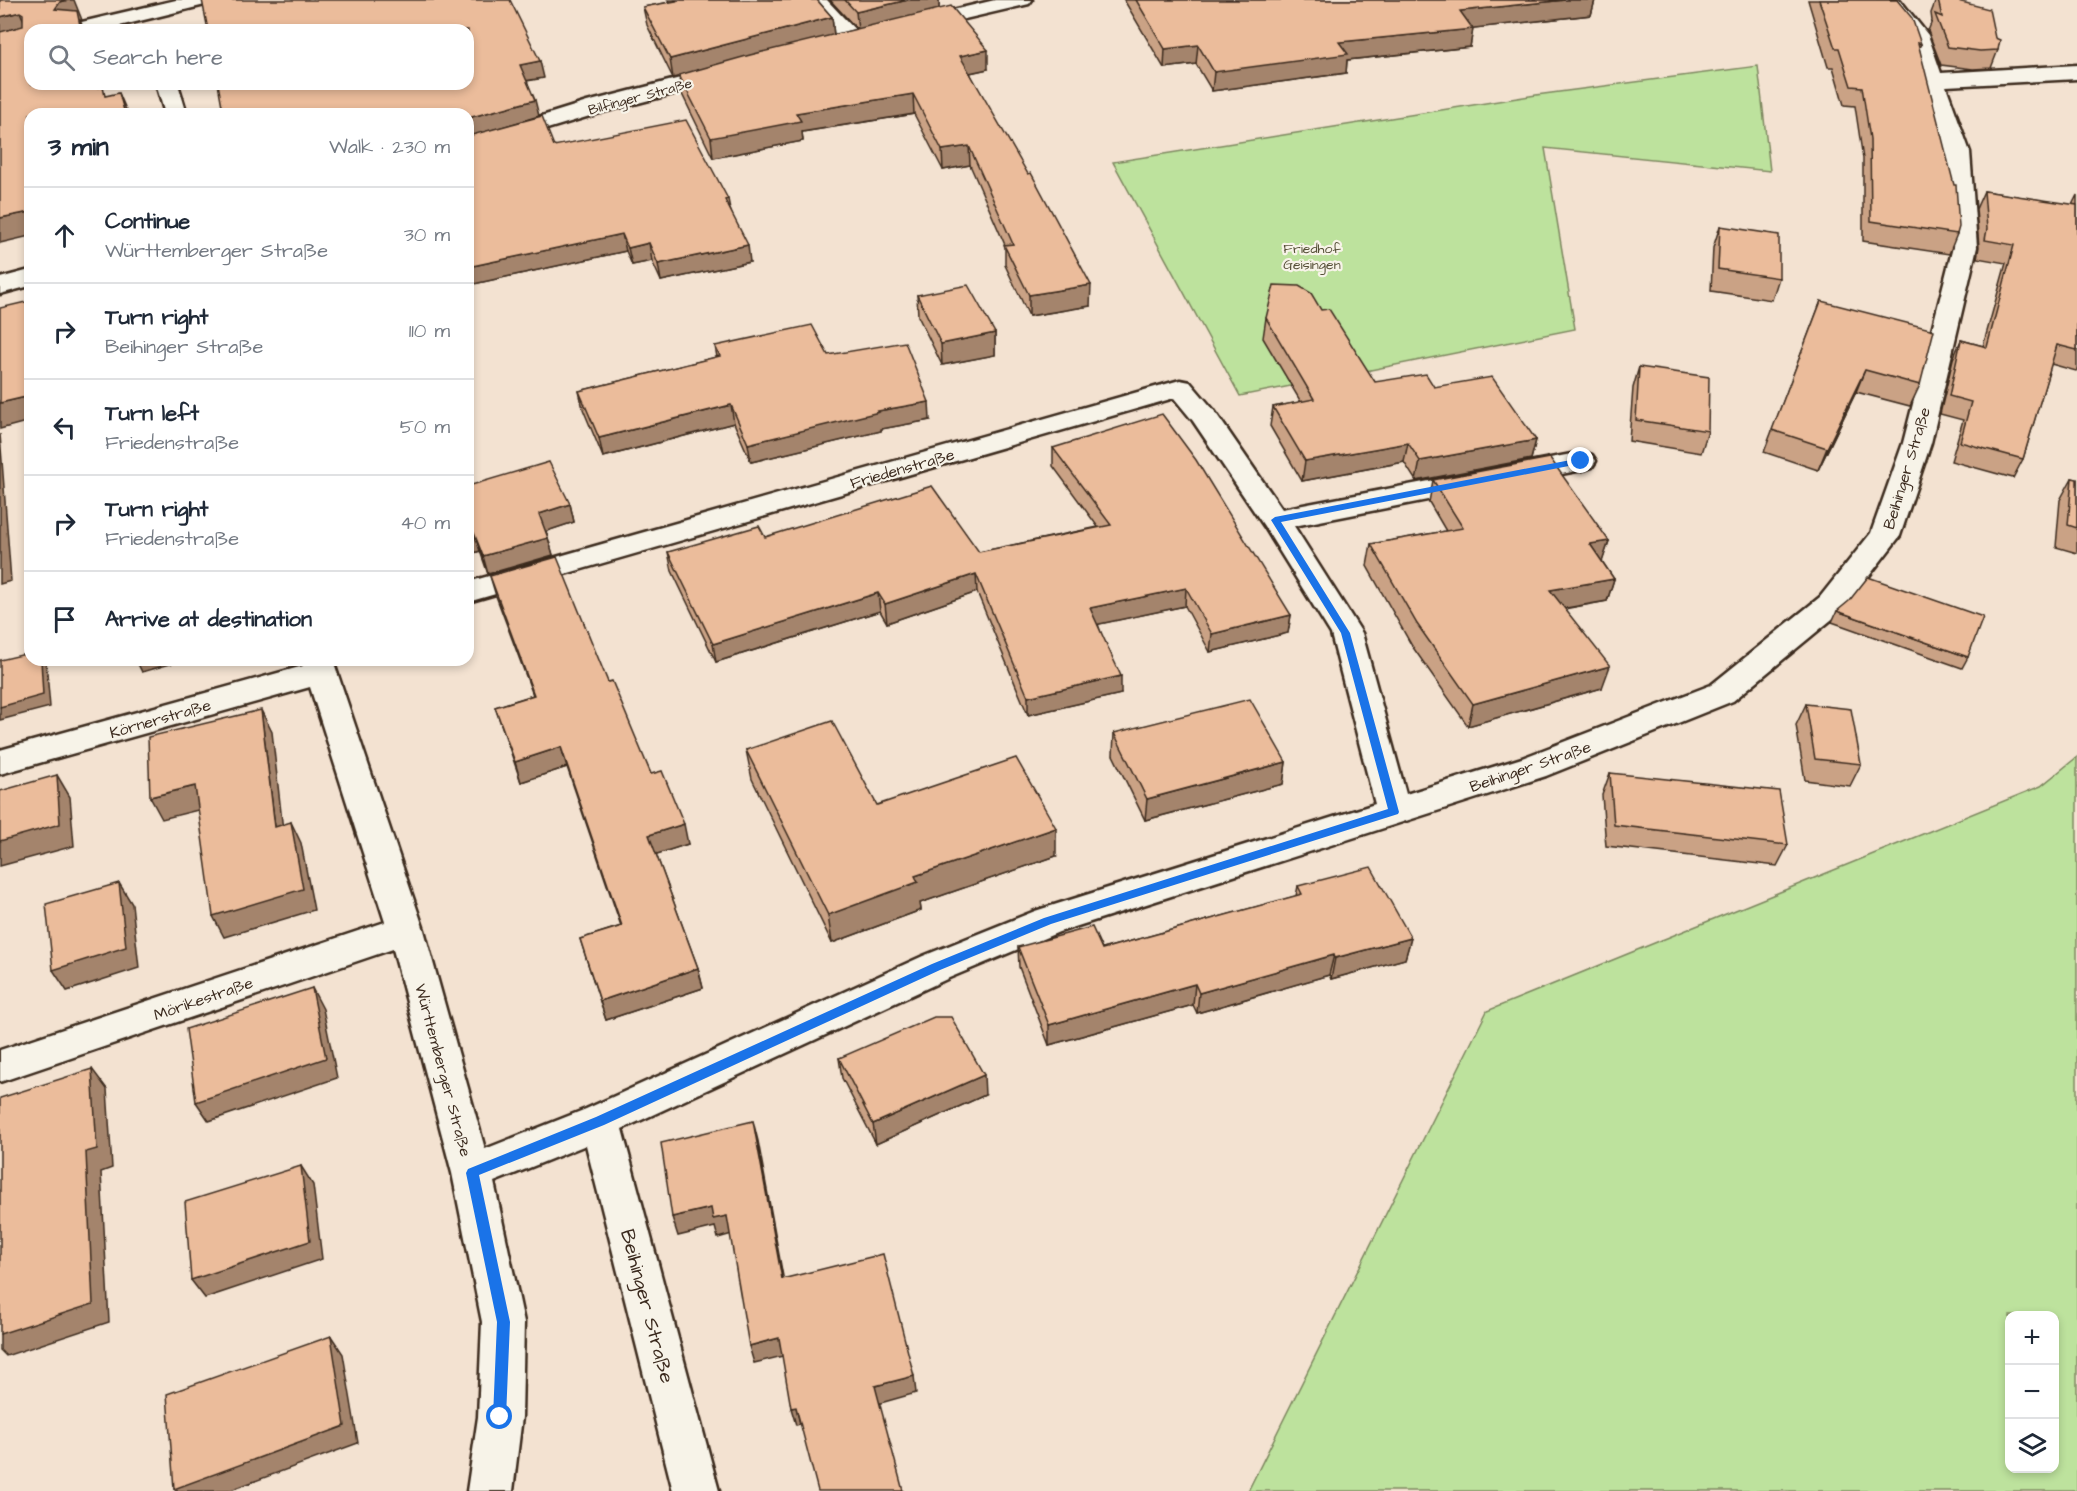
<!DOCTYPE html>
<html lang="en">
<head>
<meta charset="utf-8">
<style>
  :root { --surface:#fff; --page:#f2f2f3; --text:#1f2937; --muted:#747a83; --line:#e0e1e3 }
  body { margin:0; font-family:"Architects Daughter",sans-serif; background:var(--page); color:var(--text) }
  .controls { position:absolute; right:18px; bottom:18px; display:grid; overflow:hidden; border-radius:12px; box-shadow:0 3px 9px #0003 }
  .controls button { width:54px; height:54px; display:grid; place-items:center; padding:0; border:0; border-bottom:2px solid var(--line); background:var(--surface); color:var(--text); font:30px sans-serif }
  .stop { position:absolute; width:18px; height:18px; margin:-14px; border:4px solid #1a73e8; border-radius:50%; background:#fff }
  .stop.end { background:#1a73e8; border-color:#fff; box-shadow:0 2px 6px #0008 }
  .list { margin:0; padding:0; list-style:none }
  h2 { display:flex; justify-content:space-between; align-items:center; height:78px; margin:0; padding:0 24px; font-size:26px }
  h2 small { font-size:20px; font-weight:400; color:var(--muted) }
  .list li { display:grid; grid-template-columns:39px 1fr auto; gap:18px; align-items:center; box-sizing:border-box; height:96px; padding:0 24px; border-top:2px solid var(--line) }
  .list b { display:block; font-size:22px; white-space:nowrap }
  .list p { margin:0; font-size:20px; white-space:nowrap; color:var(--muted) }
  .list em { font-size:20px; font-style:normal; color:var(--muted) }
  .icon { flex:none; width:33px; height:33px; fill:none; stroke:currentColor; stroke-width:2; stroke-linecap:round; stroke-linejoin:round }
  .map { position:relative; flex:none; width:2077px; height:1491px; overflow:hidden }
  .search { position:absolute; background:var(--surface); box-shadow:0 3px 9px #0003; left:24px; top:24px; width:450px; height:66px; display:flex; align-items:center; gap:15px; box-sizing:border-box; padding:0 21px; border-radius:18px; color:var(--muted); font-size:22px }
  .panel { position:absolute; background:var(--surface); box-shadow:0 3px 9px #0003; left:24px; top:108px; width:450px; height:558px; border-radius:18px }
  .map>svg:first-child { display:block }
  .green { fill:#bde29d; stroke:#7c865e; stroke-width:1.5; fill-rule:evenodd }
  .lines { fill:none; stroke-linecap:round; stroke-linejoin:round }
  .minor-casing { stroke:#3b2a1e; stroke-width:5 }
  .minor { fill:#f7f3e8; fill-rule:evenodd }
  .wall { fill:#caa285; stroke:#3b2a1e; stroke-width:1.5 }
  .shaded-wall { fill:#a4846c; stroke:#3b2a1e; stroke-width:1.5 }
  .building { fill:#ebbc9b; stroke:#3b2a1e; stroke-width:1.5 }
  .route { fill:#1a73e8 }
  .labels { text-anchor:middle; stroke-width:4.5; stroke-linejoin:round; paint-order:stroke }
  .far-street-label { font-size:14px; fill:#3b2a1e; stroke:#f7f3e8 }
  .far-park-label { font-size:14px; fill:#554f37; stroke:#f7f3e8 }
  .street-label { font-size:16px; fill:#3b2a1e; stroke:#f7f3e8 }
  .near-street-label { font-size:20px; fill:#3b2a1e; stroke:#f7f3e8 }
</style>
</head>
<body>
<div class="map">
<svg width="2077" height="1491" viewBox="0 0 2077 1491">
  <rect width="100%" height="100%" fill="#f3e2d1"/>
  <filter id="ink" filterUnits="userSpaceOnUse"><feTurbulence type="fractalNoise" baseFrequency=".0167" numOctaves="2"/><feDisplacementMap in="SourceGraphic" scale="12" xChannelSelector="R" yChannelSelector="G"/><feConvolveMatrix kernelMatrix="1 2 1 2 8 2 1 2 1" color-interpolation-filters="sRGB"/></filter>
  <g filter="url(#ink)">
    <g class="green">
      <polygon points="1758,66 1770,171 1545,148 1575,329 1240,396 1113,162 1536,95"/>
      <path d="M2077,757V1491H1248L1487,1011L2041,786ZM2010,1316H2054V1468H2010Z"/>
    </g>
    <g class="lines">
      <defs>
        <g id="minor">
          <polygon points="176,0 212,0 209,4 103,30 66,30 69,25"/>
          <polygon points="806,0 827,0 860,35 863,40 860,45 852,46 844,45"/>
          <polygon points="995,0 1032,0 1029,4 913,31 906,29 902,25 906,21"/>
          <polygon points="1879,0 1900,0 1928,35 1941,73 2077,65 2077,79 1946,86 1970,152 1977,247 1931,443 1900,536 1842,611 1733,701 1546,776 1059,932 949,978 622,1129 719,1491 673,1491 586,1145 494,1182 524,1322 522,1417 513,1491 467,1491 478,1417 482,1322 452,1173 393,949 0,1082 0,1050 385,922 310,687 0,774 0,750 303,666 301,660 333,660 424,930 485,1149 586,1109 923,956 1035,911 1375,804 1331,634 1264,526 1193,421 1174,398 468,602 468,582 1180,380 1190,382 1213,409 1282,509 1582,452 1592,455 1596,461 1592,467 1582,470 1294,526 1362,633 1406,794 1522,758 1711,685 1820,597 1871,533 1903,443 1953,247 1946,152 1907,36"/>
          <polygon points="723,67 731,69 734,74 731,79 603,112 468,153 468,139 587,102"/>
          <polygon points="156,84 178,84 187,114 165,114"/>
          <polygon points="30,270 30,286 0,294 0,278"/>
        </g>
      </defs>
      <use href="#minor" class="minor-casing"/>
      <use href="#minor" class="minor"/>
    </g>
    <g class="wall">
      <polygon points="668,0 817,0 832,17 834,35 857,29 830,0 939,0 939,9 988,69 970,73 1090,306 1029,316 1005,265 1005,245 970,165 943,170 914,114 802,132 803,141 713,158 682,94 679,77 673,78 647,25 643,7 670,2"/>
      <polygon points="1124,0 1595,0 1591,15 1473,28 1470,47 1347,60 1346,73 1212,91 1196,64 1164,68"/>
      <polygon points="1808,0 1897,0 1921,44 1919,48 1957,234 1949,254 1863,241 1863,159 1855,106 1844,105 1833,67 1828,67"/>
      <polygon points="1936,0 1954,0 1998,50 1991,68 1973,69 1941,65 1928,31 1932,21 1931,13"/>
      <polygon points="544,78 527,81 539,116 499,128 728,199 730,209 750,262 661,281 652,261 632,265 626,251 469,285 473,302 468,304 468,114 225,114 222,106"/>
      <polygon points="1984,191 2072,205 2077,195 2077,370 2076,371 2051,364 2023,459 2013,478 1951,461 1963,420 1940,414 1953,359 1961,340 1983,346 2006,263 1977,258 1979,247 1976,209"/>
      <polygon points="1720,226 1779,278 1772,300 1711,291 1713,248"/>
      <polygon points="917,295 995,333 995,355 942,365 918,316"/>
      <polygon points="1821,301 1920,385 1910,406 1856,392 1818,470 1764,452"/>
      <polygon points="1321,310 1375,382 1434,387 1536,440 1531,459 1416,481 1404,462 1302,481 1270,426 1273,407 1301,402 1263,338 1266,318"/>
      <polygon points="715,346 828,355 930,420 881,429 881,431 751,462 734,423 603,457 583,409 579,391 717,357"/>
      <polygon points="1639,367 1708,431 1701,453 1629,441 1633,388"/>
      <polygon points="1053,448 1291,615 1288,633 1210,652 1185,606 1098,624 1121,694 1028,715 977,592 887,623 880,611 716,662 672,571 668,552 765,537 979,552 1098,527 1053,466"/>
      <polygon points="2072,478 2077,479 2077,553 2056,547 2060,500"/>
      <polygon points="1433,480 1609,541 1602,561 1614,579 1607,601 1564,609 1602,688 1468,726 1412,646 1367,566 1371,544 1446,531 1429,502"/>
      <polygon points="468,486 570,504 574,522 546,531 553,555 488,574 480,551 468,555"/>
      <polygon points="490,576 608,682 651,774 688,844 656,854 698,968 703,988 606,1020 580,939 621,926 567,767 521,782 495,707 533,695 496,596"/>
      <polygon points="1837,611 1968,657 1962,668 1832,622"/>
      <polygon points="1806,704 1861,764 1850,786 1805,780 1796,725"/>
      <polygon points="1114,733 1286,762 1283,784 1145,820 1113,755"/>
      <polygon points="746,750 877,805 1056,856 920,903 921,910 832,943 752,779"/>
      <polygon points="1610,773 1788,845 1777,866 1606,846 1602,795"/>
      <polygon points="1298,886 1411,938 1405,959 1331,979 1329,975 1197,1013 1193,1005 1049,1045 1019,967 1018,947 1102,949 1296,896"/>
      <polygon points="839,1058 985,1095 876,1144 842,1078"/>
    </g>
    <g class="shaded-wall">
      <polygon points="68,0 74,0 82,20 80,20 84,30 81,30 55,9 60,2"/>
      <polygon points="908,0 939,0 939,11 858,30 856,12"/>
      <polygon points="1565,0 1595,0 1591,15 1457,30 1460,11"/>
      <polygon points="20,12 29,33 0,40 0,17"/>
      <polygon points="832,17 834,36 673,78 670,59"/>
      <polygon points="1473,29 1470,47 1347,60 1346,73 1212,91 1214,72 1339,42"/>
      <polygon points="1198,45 1196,64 1164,68 1165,49"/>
      <polygon points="988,50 988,69 960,75 960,56"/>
      <polygon points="540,61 544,78 524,81 520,65"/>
      <polygon points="119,93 128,114 125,114"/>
      <polygon points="913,94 914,114 802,132 803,141 713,158 711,138 796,113"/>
      <polygon points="535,100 539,116 468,137 468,118"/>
      <polygon points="969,146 970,165 943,170 942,150"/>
      <polygon points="30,212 30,236 0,243 0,218"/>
      <polygon points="622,234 626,251 469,285 473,302 468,304 468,267"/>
      <polygon points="649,243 652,261 632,265 628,248"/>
      <polygon points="748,245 750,262 661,281 658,264"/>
      <polygon points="1091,285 1090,306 1029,316 1029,295"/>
      <polygon points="995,333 995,355 942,365 941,344"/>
      <polygon points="1865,370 1856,392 1818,470 1827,448"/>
      <polygon points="30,396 30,421 0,429 0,403"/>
      <polygon points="929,402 930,420 881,429 881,431 751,462 748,444 878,411"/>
      <polygon points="731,405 734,423 603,457 599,438"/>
      <polygon points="0,434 11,581 0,584"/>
      <polygon points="1536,440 1531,459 1416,481 1420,461"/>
      <polygon points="1408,443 1404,462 1302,481 1305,461"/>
      <polygon points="570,504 574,522 544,532 539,514"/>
      <polygon points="474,533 480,551 468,555 468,535"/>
      <polygon points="548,538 553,555 488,574 483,556"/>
      <polygon points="1609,541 1602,562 1590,544"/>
      <polygon points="976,574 977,592 887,623 885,604"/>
      <polygon points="1614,579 1607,601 1543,612 1550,590"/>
      <polygon points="1186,588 1185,606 1090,626 1090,608"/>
      <polygon points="878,593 880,611 716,662 713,644"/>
      <polygon points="1291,615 1288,633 1210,652 1212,634"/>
      <polygon points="41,660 46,660 46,661 50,707 0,720 0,707"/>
      <polygon points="136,660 184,660 142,672"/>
      <polygon points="1610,666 1602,688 1468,726 1473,704"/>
      <polygon points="1121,676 1121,694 1028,715 1028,697"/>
      <polygon points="261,710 272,732 285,848 275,827"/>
      <polygon points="561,747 567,767 521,782 515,762"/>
      <polygon points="1286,762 1283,784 1145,820 1147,799"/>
      <polygon points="57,775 70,797 74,846 0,866 0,841"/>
      <polygon points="195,786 206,808 162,819 150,797"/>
      <polygon points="291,822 301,843 314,910 224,937 213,916"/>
      <polygon points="684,824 688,844 654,855 649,835"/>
      <polygon points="1056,828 1056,856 920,903 921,910 832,943 828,915 915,876"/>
      <polygon points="119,883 132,904 139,968 67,991 53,970"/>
      <polygon points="1411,938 1405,959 1331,979 1335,958"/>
      <polygon points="1334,955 1329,975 1197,1013 1199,993"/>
      <polygon points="698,968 703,988 606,1020 600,1001"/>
      <polygon points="1195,984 1193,1005 1049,1045 1049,1025"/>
      <polygon points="312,988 323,1009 337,1078 209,1121 196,1102"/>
      <polygon points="92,1069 107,1089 112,1168 101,1172 109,1322 6,1356 0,1350 0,1334 86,1152"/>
      <polygon points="984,1075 985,1095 876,1144 873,1124"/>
      <polygon points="753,1121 758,1141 787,1298 782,1279"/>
      <polygon points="301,1166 313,1185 322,1259 205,1298 191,1280"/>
      <polygon points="711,1208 727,1216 732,1234 718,1238 715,1227 678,1236 672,1217"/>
      <polygon points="331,1336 343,1354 358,1443 228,1491 176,1491 174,1489"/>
      <polygon points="779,1338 783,1356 754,1363 749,1346"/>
      <polygon points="914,1376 916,1393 877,1404 875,1386"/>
      <polygon points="796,1407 800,1424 796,1425 791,1408"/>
    </g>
    <g class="building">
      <polygon points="0,0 68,0 60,2 55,9 77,11 81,30 30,30 30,84 94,84 95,88 103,87 105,96 119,93 125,114 30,114 30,212 0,218 0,32 23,26 23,14 20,12 0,17"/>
      <polygon points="202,0 510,0 540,61 520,65 535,100 468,118 468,114 229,114 222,106 218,84 468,84 468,30 208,30"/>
      <polygon points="675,0 817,0 832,17 670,59 643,7 676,1"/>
      <polygon points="845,0 908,0 856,12"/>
      <polygon points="1136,0 1565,0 1460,11 1473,29 1339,42 1348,54 1214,72 1198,45 1165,49"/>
      <polygon points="1819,0 1897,0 1912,18 1921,44 1918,43 1954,185 1956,185 1959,227 1957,234 1871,221 1870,139 1862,87 1851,86 1839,48 1835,48"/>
      <polygon points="1938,0 1954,0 1989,9 1995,38 2000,40 1998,50 1980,51 1948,47 1935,14 1942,17"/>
      <polygon points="951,6 988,50 960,56 1028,174 1031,173 1091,285 1029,295 1004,245 1013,244 969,146 942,150 913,94 796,113 801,121 711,138 679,75 750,55"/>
      <polygon points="542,116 554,146 686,120 728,199 725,200 748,245 658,264 649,243 628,248 622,234 468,267 468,136"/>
      <polygon points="1984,191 2077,205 2077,350 2057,345 2023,459 1960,442 1971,402 1949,396 1961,340 1987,347 2014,245 1985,240 1987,229"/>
      <polygon points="1720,226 1779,235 1779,278 1718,269"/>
      <polygon points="968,285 995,333 941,344 917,295"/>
      <polygon points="1274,285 1299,286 1311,293 1321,310 1329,309 1375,382 1426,374 1434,387 1492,377 1536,440 1420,461 1408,443 1305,461 1273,407 1314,399 1266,318"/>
      <polygon points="30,301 30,396 0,403 0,308"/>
      <polygon points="1821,301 1934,330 1920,385 1865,370 1827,448 1772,430"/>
      <polygon points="812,325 828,355 905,342 929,402 878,411 879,412 748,444 731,405 599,438 579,391 720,356 715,346"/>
      <polygon points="1639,367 1709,377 1708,431 1636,420"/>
      <polygon points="1162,414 1196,460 1291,615 1212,634 1186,588 1090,608 1121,676 1028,697 976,574 885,604 878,593 713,644 668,552 759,526 765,537 932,486 979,552 1111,525 1053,448"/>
      <polygon points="1550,458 1609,541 1590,544 1614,579 1550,590 1610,666 1473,704 1417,624 1371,544 1463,528 1433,480"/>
      <polygon points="549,462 570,504 539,514 548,538 483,556 474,533 468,535 468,486"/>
      <polygon points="2072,478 2077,479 2077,528 2068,525"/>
      <polygon points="557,557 608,682 612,681 651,774 662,771 684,824 649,835 698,968 600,1001 580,939 622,926 561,747 515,762 495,707 534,695 490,576"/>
      <polygon points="1868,577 1983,617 1968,657 1837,611 1849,601"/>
      <polygon points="30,653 30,660 41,660 43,695 0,707 0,660"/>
      <polygon points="1250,699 1286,762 1147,799 1114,733"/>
      <polygon points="1806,704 1851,709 1861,764 1815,759"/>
      <polygon points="261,710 275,827 291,822 303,889 213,916 195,786 150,797 148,737"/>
      <polygon points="832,721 877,805 1016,758 1056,828 915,876 918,882 828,915 746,750"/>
      <polygon points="1610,773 1779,791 1788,845 1614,825"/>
      <polygon points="57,775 60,824 0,841 0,791"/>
      <polygon points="1371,867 1411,938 1335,958 1334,955 1199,993 1195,984 1049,1025 1018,947 1092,927 1102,949 1302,894 1298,886"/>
      <polygon points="119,883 126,947 53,970 46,904"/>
      <polygon points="312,988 326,1058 196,1102 186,1029"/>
      <polygon points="934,1017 951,1017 984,1075 873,1124 839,1058"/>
      <polygon points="92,1069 97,1149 86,1152 93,1304 0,1334 0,1098"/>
      <polygon points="753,1121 782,1279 883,1254 914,1376 875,1386 903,1491 818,1491 796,1407 791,1408 779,1338 749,1346 727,1216 713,1219 711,1208 672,1217 661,1143"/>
      <polygon points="301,1166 310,1241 191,1280 185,1202"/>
      <polygon points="331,1336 345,1426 174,1489 167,1394"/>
    </g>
  </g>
  <polygon class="route" points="1581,458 1584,459 1584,463 1281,522 1350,633 1399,812 1398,814 1051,924 940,970 604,1125 479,1175 510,1322 506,1417 504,1422 500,1423 495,1422 493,1417 497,1322 466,1173 468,1169 596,1117 932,964 1044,918 1388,809 1341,633 1271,520 1275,517"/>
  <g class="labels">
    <g class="far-street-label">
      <text transform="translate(640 96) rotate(-15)" y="5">Bilfinger Straße</text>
    </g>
    <g class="far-park-label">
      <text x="1312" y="253">Friedhof<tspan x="1312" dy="16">Geisingen</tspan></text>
    </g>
    <g class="street-label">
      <text transform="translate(902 468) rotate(-16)" y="6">Friedenstraße</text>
      <text transform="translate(1906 468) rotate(-73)" y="6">Beihinger Straße</text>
      <text transform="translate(160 718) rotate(-16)" y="6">Körnerstraße</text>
      <text transform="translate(1530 766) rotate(-19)" y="6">Beihinger Straße</text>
      <text transform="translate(203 998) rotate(-19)" y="6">Mörikestraße</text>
      <text transform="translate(444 1070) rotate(75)" y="6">Württemberger Straße</text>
    </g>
    <g class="near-street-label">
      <text transform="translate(648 1306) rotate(75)" y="7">Beihinger Straße</text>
    </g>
  </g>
</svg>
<div class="controls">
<button>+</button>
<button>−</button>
<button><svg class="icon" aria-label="layers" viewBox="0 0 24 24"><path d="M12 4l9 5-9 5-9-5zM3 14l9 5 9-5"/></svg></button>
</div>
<div class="stop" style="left:500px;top:1417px"></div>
<div class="stop end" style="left:1581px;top:461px"></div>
<div class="search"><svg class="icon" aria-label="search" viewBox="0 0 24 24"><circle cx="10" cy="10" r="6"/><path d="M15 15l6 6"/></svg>Search here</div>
<section class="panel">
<h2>3 min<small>Walk · 230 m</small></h2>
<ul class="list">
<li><svg class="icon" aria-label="ahead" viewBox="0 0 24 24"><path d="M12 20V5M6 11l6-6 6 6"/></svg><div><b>Continue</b><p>Württemberger Straße</p></div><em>30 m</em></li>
<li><svg class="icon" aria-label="right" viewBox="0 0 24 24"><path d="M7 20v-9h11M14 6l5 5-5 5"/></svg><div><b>Turn right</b><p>Beihinger Straße</p></div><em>110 m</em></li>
<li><svg class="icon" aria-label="left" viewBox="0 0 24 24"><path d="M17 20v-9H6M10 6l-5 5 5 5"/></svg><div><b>Turn left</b><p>Friedenstraße</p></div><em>50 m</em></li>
<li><svg class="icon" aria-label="right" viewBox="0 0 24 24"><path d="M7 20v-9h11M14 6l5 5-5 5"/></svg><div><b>Turn right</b><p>Friedenstraße</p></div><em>40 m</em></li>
<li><svg class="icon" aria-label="arrive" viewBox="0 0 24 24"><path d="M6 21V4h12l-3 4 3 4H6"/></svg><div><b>Arrive at destination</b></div></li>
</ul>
</section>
</div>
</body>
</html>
